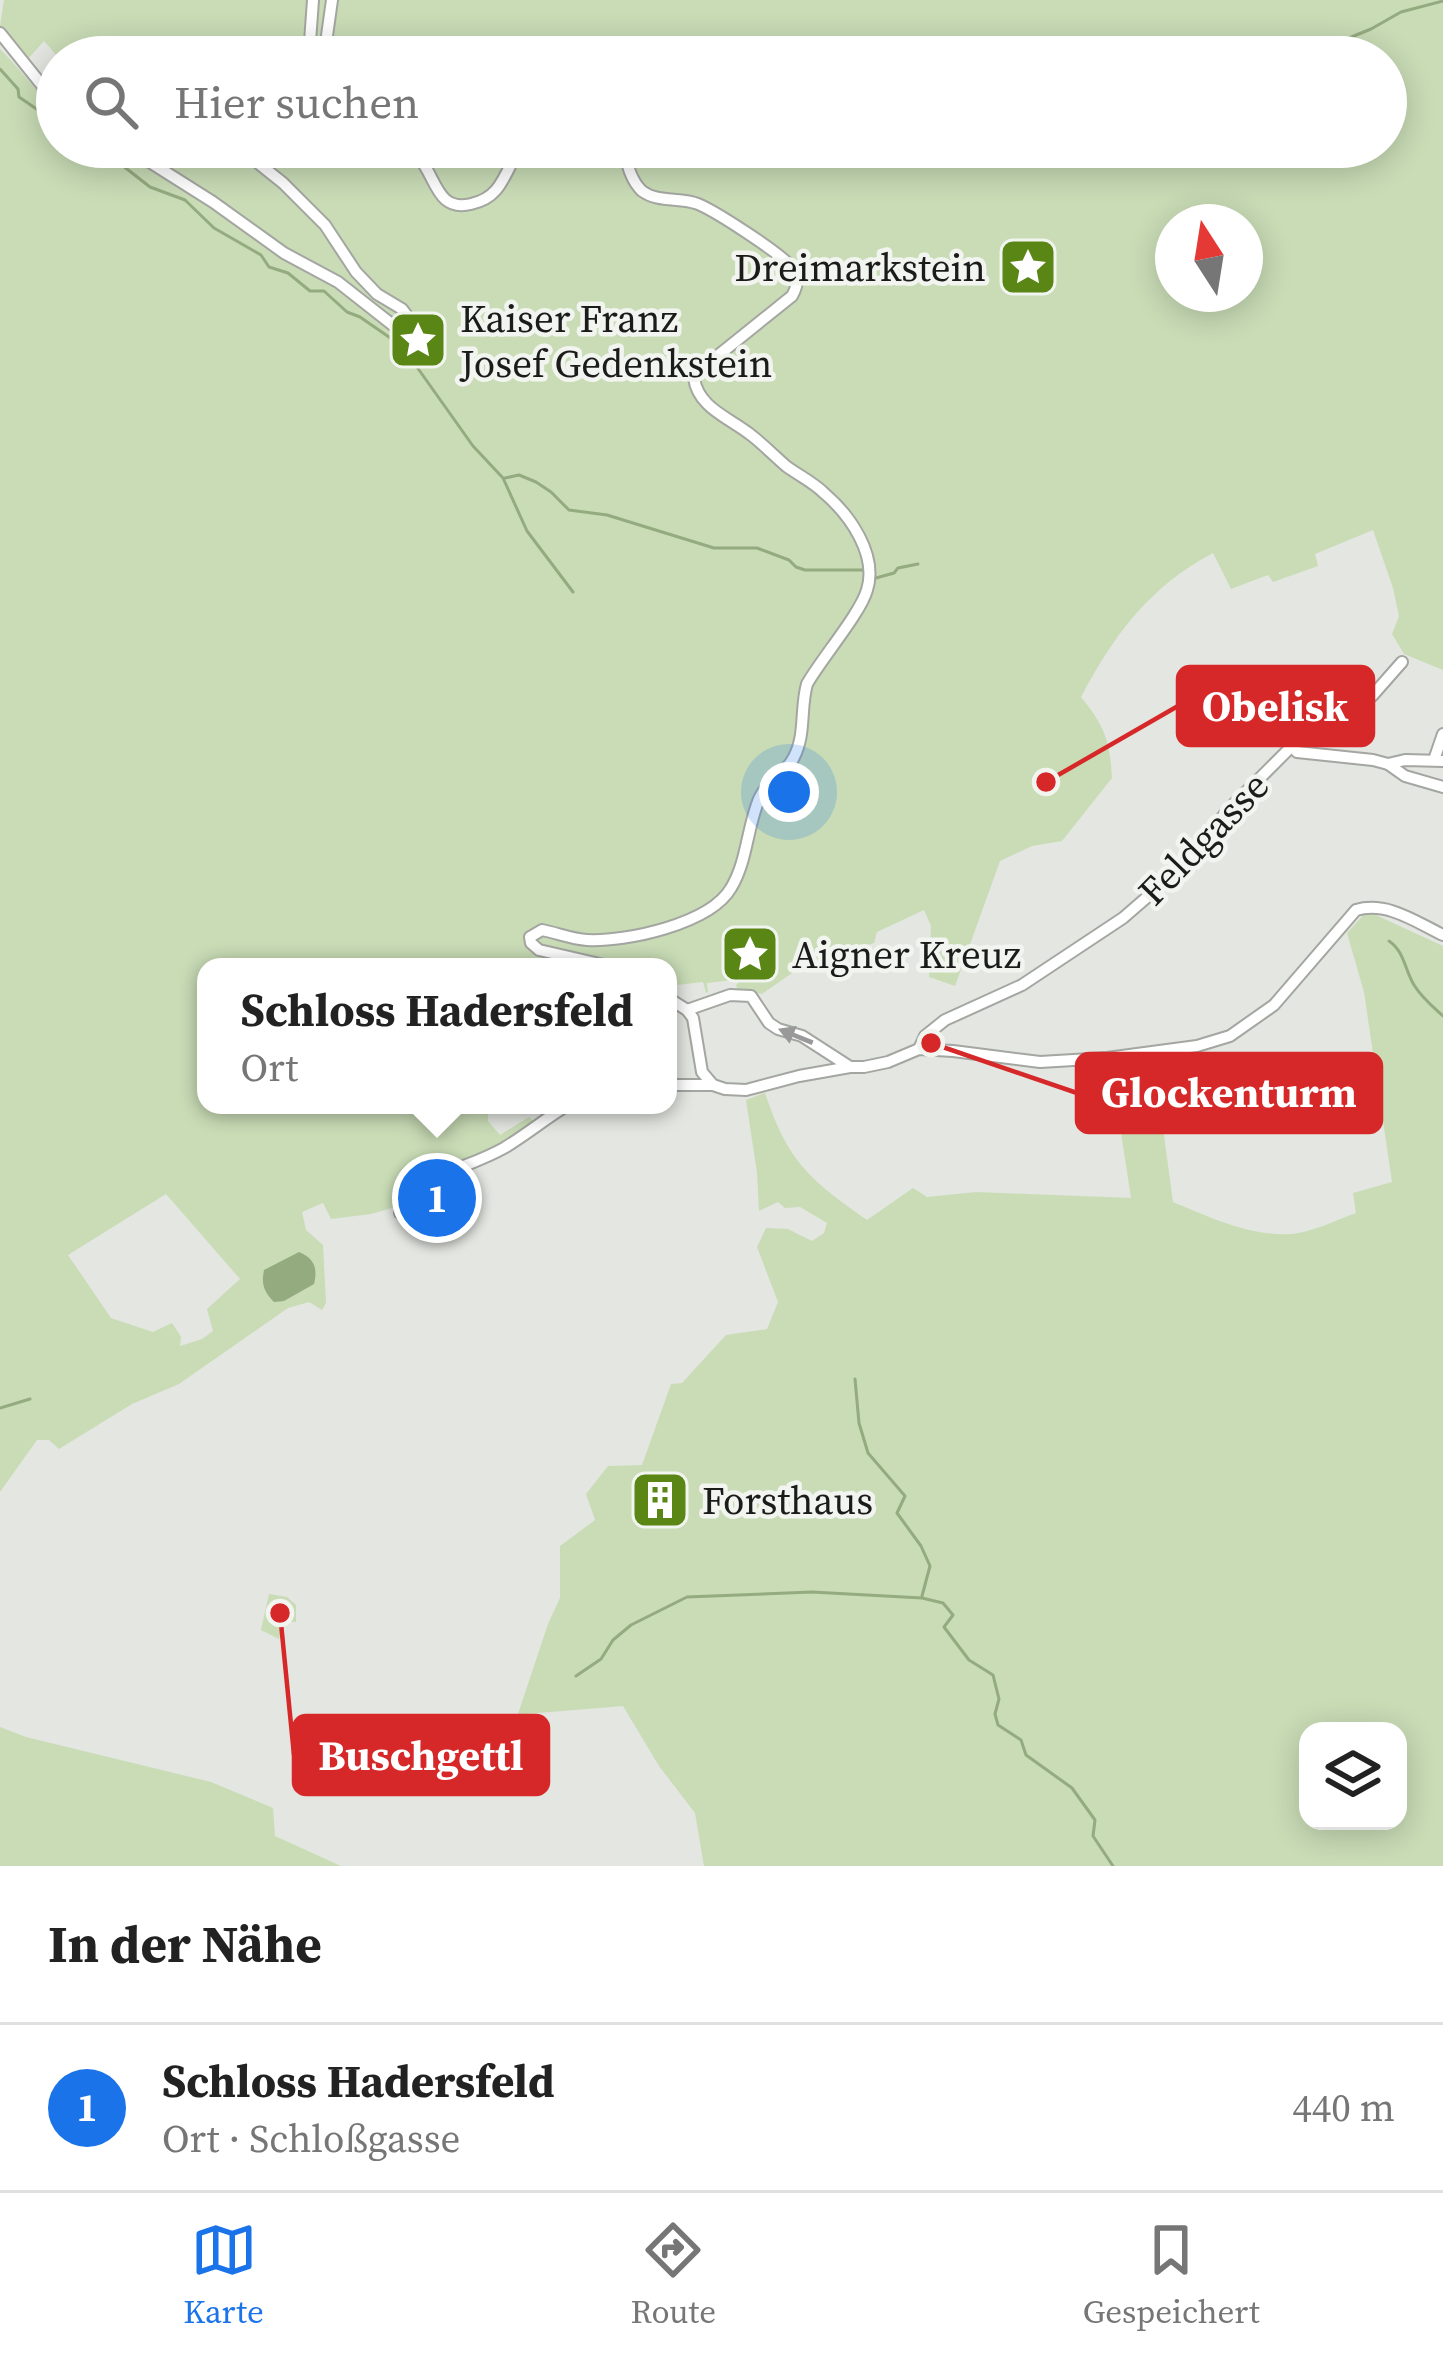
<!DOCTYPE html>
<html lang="de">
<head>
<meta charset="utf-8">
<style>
  :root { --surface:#fff; --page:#f2f2f2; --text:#222; --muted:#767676; --line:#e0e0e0; --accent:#1a73e8 }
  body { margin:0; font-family:"Source Serif 4",serif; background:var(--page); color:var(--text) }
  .controls { position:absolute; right:36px; bottom:36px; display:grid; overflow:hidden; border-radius:24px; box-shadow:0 6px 30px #0003 }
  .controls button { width:108px; height:108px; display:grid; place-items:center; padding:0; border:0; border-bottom:3px solid var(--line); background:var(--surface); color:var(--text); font:60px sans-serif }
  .compass { position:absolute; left:1155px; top:204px; width:108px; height:108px; border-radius:50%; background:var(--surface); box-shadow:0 6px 30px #0003; rotate:348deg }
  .you { position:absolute; left:789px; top:792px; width:42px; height:42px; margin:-30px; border:9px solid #fff; border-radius:50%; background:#1a73e8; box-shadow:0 0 0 18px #1a73e833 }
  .badge { display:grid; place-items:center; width:78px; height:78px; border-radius:50%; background:var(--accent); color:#fff; font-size:39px; font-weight:700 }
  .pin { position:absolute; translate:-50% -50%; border:6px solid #fff; box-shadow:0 3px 12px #0006 }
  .popup { position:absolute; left:197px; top:958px; width:480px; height:156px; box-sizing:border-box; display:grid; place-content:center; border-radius:24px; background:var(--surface); filter:drop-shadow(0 3px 9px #0005); font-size:39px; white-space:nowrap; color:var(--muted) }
  .popup b { font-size:45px; color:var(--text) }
  .popup::after { content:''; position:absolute; left:50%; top:100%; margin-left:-24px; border:24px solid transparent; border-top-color:var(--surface) }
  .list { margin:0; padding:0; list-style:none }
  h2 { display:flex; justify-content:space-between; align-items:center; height:156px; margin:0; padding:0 48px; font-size:51px }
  h2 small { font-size:39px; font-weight:400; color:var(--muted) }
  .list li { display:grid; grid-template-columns:78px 1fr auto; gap:36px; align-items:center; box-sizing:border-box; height:168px; padding:0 48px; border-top:3px solid var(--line) }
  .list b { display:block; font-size:45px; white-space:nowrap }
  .list p { margin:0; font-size:39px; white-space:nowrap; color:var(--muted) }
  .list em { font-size:39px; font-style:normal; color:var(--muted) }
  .icon { flex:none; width:66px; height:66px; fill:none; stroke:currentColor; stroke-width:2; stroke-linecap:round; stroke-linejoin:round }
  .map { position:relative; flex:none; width:1443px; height:1866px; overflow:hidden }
  .search { position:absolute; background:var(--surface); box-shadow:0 6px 30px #0003; left:36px; right:36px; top:36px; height:132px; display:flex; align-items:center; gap:30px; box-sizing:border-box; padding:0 42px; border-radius:66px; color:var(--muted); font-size:45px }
  .sheet { height:324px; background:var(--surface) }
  nav { display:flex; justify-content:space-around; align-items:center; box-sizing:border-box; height:168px; border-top:3px solid var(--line); background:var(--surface); font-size:33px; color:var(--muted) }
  nav a { display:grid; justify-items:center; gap:6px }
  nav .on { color:var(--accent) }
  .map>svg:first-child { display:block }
  .green { fill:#c9dcb6; fill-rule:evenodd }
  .water { fill:#94aa7f }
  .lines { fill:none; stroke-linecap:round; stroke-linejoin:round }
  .stream { stroke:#94aa7f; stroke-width:3 }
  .minor-casing { stroke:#a4a6a1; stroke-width:14 }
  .minor { stroke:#fff; stroke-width:10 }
  .oneway { fill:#989998 }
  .labels { text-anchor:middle; stroke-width:9; stroke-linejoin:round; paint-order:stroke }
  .poi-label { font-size:39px; fill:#1b1c1a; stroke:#f1f4ef; text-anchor:start }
  .street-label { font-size:39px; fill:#1b1c1a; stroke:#f1f4ef }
  .leader { fill:none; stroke:#d62828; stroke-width:4.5 }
  .callout-dot { fill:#d62828; stroke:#f1f4ef; stroke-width:4.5 }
  .callout { fill:#d62828; stroke:#d62828; stroke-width:4.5 }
  .callout-label { font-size:42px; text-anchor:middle; font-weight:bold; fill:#fff }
</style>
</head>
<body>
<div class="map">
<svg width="1443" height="1866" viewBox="0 0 1443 1866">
  <rect width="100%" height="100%" fill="#e4e6e1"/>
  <g class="green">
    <path d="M4,0H1443V670L1404,654L1392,634L1399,616L1393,588L1373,530L1315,554L1318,566L1273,582L1268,575L1231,589L1213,553C1150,586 1113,636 1081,697C1105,726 1110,742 1112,778L1062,841L1032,846L1000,861L955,986L929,977L931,926L924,910L877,932L874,943L802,966L762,994L738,990L736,985L739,982L733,980L707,983L708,992L706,993L703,982L677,985V997L668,992V967H206V1105H488V1121L500,1135L529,1117L535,1123L488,1152L412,1187L399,1206L371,1214L331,1219L323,1203L302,1212L306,1230L323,1245L326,1303L322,1310L309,1302L288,1308L179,1384L132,1404L59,1449L49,1440H37L0,1492V49C21,69 35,92 57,110V147H120L150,166L154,147H1386V57H58L44,41L27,60L0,26ZM1173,222H1245V294H1173ZM166,1194L240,1279L207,1309L213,1331L202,1339L180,1346L181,1337L172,1323L153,1332L111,1318L68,1255Z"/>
    <path d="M1367,911L1443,946V1866H704L695,1813L659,1766L623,1706L526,1714L511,1751L503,1759L548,1624L560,1598V1546L595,1520L586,1494L608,1466L642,1465L671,1384L682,1383L726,1335L767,1329L778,1302L757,1247L766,1228L788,1229L812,1241L824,1233L827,1223L800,1207L785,1208L778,1202L759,1211L757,1173L746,1100L765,1093C788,1162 809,1179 867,1220L913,1188L927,1197L976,1192L1131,1198L1111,1067L1154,1062L1173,1202C1209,1217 1251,1237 1292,1234C1313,1232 1336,1220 1356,1213L1353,1193L1392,1182L1364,992L1347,933ZM1308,1731H1398V1821H1308Z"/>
    <polygon points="269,1594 287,1597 296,1605 296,1622 283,1622 279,1639 261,1630"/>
    <polygon points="0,1727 26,1737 211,1782 273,1808 275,1836 341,1866 0,1866"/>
  </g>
  <path class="water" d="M299,1252C314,1258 318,1268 314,1284L284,1301L274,1302C264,1292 261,1284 264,1270Z"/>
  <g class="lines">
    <g class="stream">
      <polyline points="1332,45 1371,29 1401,12 1443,1"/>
      <polyline points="0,69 18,89 19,97 38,110 57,135"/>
      <polyline points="66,147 79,156 104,151 150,187 185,200 214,228 261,255 269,267 288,273 310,291 324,291 347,312 360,317 402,346 473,446 503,478 527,531 573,592"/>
      <polyline points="505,478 519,475 536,482 551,492 569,510 607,515 714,548 757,548 789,560 796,567 805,570 863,570"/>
      <polyline points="876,578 894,573 898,568 918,564"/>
      <path d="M1389,941C1404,951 1405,970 1414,985C1422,998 1432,1006 1443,1016"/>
      <polyline points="855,1379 859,1423 868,1453 905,1496 897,1513 921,1546 930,1566 922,1596"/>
      <polyline points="0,1408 30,1399"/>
      <polyline points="576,1676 601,1659 613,1640 631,1625 687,1597 812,1592 922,1598 943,1603 953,1615 944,1627 969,1660 993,1675 999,1699 995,1714 998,1725 1021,1740 1026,1755 1072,1788 1095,1820 1093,1836 1113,1866"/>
    </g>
    <defs>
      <g id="minor">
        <polyline points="0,33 57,104"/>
        <polyline points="301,57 310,42 313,0"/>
        <polyline points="324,57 332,0"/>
        <polyline points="126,147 213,202 284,253 338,282 394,326 405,327 408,317 402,309 377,294 356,272 325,225 283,183 238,147"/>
        <path d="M404,147C438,160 429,214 471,204C480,202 490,197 496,190C506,178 512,160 520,147"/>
        <polyline points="1292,746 1297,752 1373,760 1388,764 1405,776 1443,787"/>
        <polyline points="1434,760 1443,734"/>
        <polyline points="1388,764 1405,760 1443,761"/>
        <path d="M613,967L539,950L531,943L530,937L542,930C557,933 572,939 587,940C626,942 710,924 731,888C747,862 747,828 759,799C766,782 786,774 794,757C806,734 800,708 807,684C821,659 860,614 867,590C878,555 850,515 824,493C813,482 798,475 786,466C774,456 763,444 751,435C730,418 698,408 694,378L700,370L792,296C797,287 799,280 793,269C784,255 715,211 698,204C680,197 658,203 642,191C630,180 627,162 623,147"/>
        <path d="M668,998L687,1010L693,1018L702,1072L713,1085L725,1089L746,1090L799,1076L850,1067H864L888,1062L919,1049L953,1051L1040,1062L1107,1058L1197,1046L1230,1036L1274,1005L1356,910C1387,901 1416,922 1443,935"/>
        <polyline points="687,1010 730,995 751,996 769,1023 778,1029 802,1036 850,1067"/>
        <polyline points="919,1049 925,1036 945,1020 1022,985 1123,918 1190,860 1227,811 1292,746 1326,721 1372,696 1402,662"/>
        <polyline points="668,1085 713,1085"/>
        <path d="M400,1213C428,1170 463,1171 504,1148C526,1135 546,1118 568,1105"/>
      </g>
    </defs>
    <use href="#minor" class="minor-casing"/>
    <use href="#minor" class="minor"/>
  </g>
  <defs><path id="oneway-solid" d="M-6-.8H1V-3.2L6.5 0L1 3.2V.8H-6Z" transform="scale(3)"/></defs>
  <use class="oneway" href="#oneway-solid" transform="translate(796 1036) rotate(-158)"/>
  <defs>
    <symbol id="sight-square" viewBox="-11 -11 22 22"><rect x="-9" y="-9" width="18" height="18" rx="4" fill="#5a8615" stroke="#f1f4ef"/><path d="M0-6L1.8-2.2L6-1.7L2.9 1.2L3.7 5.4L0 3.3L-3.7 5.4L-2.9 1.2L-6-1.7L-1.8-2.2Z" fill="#fff"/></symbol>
    <symbol id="building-square" viewBox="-11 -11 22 22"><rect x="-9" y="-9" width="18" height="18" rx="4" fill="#5a8615" stroke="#f1f4ef"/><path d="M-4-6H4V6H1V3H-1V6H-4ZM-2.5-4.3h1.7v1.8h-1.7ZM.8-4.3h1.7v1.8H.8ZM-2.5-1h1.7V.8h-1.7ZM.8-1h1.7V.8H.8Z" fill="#fff"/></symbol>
  </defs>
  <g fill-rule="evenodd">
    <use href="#sight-square" x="995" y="234" width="66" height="66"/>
    <use href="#sight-square" x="385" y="307" width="66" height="66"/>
    <use href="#sight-square" x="717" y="921" width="66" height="66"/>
    <use href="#building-square" x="627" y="1467" width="66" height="66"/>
  </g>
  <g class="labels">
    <g class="poi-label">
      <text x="986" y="281" text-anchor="end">Dreimarkstein</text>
      <text x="460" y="332">Kaiser Franz<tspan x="460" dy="45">Josef Gedenkstein</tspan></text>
      <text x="792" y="968">Aigner Kreuz</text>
      <text x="702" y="1514">Forsthaus</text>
    </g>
    <g class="street-label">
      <text transform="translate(1203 838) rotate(-46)" y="14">Feldgasse</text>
    </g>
  </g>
  <path class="leader" d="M1046 782L1178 706M931 1043L1077 1093M280 1613L294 1755"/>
  <g class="callout-dot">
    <circle cx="1046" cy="782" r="12"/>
    <circle cx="931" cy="1043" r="12"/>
    <circle cx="280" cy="1613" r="12"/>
  </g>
  <g class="callout">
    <rect x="1178" y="667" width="195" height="78" rx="12"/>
    <rect x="1077" y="1054" width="304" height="78" rx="12"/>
    <rect x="294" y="1716" width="254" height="78" rx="12"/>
  </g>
  <g class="callout-label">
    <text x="1275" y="721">Obelisk</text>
    <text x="1229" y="1107">Glockenturm</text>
    <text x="421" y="1770">Buschgettl</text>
  </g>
</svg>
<div class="controls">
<button><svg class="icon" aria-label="layers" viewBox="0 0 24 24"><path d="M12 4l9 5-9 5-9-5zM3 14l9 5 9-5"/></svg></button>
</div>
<svg class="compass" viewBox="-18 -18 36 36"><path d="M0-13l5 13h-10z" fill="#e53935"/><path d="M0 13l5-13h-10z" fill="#767676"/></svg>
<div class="you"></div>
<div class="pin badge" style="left:437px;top:1198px">1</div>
<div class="popup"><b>Schloss Hadersfeld</b>Ort</div>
<div class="search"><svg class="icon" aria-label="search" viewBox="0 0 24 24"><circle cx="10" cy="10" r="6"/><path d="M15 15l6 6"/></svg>Hier suchen</div>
</div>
<section class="sheet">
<h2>In der Nähe<small></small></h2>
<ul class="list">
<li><span class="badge">1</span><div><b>Schloss Hadersfeld</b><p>Ort · Schloßgasse</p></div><em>440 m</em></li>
</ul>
</section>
<nav>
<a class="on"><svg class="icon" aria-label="map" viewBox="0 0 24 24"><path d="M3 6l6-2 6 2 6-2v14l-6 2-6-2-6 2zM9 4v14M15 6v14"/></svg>Karte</a>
<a><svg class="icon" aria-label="directions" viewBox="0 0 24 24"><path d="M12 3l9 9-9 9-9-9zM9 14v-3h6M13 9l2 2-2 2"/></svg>Route</a>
<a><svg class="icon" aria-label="saved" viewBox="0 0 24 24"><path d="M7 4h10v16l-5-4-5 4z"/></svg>Gespeichert</a>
</nav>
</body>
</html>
